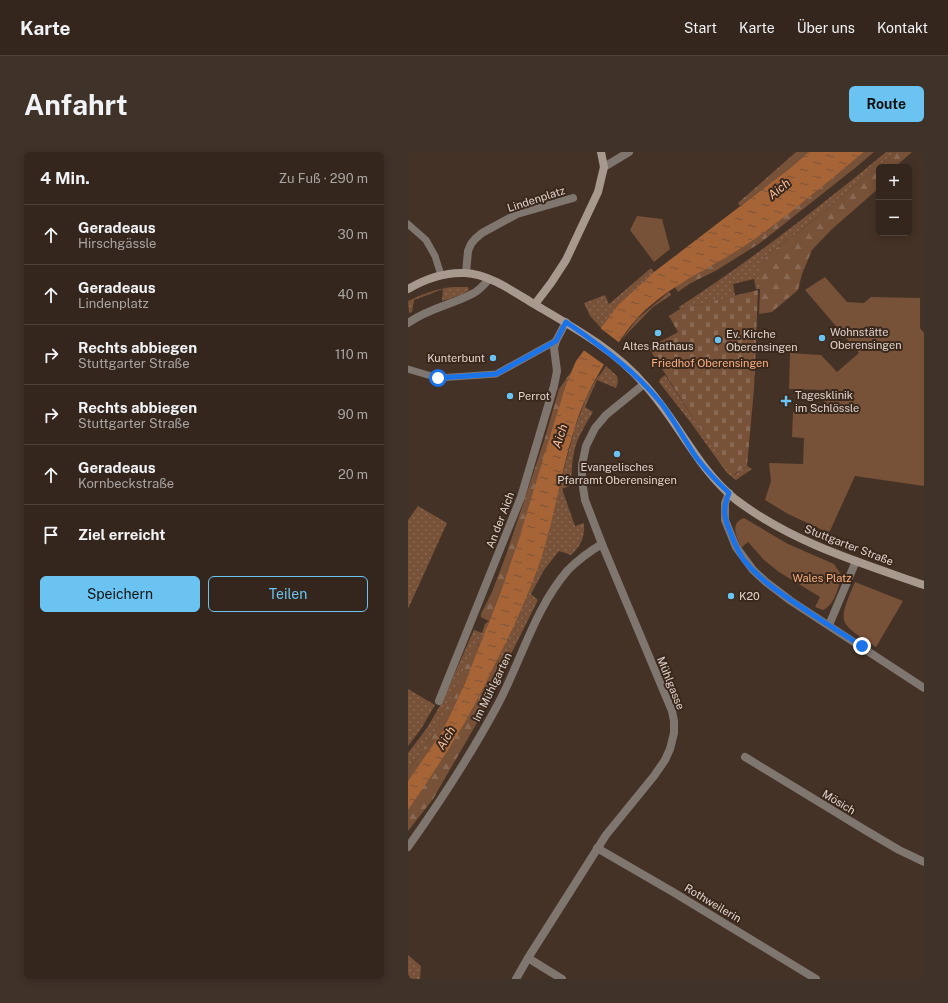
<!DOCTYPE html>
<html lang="de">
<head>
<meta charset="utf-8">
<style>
  :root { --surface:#34261c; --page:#3f3229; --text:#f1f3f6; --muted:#a9a5a3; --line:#4e433b; --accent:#6ac3f1 }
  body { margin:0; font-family:"Public Sans",sans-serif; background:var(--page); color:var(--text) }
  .controls { position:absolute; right:12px; top:12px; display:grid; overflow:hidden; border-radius:6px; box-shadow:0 2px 10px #0003 }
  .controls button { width:36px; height:36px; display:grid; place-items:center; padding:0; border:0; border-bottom:1px solid var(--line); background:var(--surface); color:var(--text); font:20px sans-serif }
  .stop { position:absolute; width:12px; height:12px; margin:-9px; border:3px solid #1a73e8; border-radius:50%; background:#fff }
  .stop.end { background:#1a73e8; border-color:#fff; box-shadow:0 1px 4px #0008 }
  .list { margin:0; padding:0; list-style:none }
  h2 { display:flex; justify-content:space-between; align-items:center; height:52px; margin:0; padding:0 16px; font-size:17px }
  h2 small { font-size:13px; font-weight:400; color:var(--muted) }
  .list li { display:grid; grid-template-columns:26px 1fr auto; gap:12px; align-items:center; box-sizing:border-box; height:60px; padding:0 16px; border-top:1px solid var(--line) }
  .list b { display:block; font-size:15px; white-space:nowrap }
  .list p { margin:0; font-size:13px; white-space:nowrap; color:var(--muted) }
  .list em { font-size:13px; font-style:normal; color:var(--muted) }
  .actions { display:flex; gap:8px; padding:12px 16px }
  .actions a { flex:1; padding:9px 0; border:1px solid var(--accent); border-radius:6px; text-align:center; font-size:14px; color:var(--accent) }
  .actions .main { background:var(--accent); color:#111 }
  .icon { flex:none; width:22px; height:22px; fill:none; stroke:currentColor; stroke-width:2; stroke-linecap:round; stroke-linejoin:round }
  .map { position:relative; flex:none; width:516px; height:827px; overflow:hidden; border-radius:6px }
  header { display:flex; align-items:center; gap:24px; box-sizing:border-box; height:56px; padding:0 20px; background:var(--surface); border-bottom:1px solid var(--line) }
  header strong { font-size:19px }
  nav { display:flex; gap:22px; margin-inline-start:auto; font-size:14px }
  .intro { display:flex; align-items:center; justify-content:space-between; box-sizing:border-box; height:96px; padding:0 24px }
  h1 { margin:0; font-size:28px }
  .button { padding:10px 18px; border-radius:6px; background:var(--accent); color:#111; font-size:14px; font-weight:700 }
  main { display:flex; gap:24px; padding:0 24px }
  aside { flex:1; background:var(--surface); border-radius:6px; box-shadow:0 2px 10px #0003 }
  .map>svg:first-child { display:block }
  .grass { fill:url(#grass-dots) }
  .forest { fill:url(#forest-firs) }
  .cemetery { fill:url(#cemetery-stones) }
  .park { fill:#775138 }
  .water { fill:url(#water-ripples) }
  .pier { fill:#453226 }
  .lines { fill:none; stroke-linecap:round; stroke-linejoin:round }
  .service { stroke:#807670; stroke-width:7 }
  .minor { stroke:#807670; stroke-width:8 }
  .secondary { stroke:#a8998f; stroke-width:8 }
  .route { stroke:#1a73e8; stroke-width:5 }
  .poi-dot { fill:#6ac3f1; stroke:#3a281c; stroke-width:1.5 }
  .labels { text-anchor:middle; stroke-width:4; stroke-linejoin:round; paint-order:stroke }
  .street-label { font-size:11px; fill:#e0d3cc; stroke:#3a281c }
  .poi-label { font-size:11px; fill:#e0d3cc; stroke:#3a281c; text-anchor:start }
  .park-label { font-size:11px; fill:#fbb182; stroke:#3a281c }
  .water-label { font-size:12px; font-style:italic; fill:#fcc3a0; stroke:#3a281c }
</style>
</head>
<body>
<header>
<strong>Karte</strong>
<nav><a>Start</a><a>Karte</a><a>Über uns</a><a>Kontakt</a></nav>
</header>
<div class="intro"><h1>Anfahrt</h1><a class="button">Route</a></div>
<main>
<aside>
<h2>4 Min.<small>Zu Fuß · 290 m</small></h2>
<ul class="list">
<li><svg class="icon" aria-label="ahead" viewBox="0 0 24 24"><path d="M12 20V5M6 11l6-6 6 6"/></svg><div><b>Geradeaus</b><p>Hirschgässle</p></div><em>30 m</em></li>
<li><svg class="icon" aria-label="ahead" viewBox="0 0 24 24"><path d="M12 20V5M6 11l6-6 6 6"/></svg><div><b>Geradeaus</b><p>Lindenplatz</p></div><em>40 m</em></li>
<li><svg class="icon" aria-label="right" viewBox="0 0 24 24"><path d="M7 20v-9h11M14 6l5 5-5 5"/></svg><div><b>Rechts abbiegen</b><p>Stuttgarter Straße</p></div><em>110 m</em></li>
<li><svg class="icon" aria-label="right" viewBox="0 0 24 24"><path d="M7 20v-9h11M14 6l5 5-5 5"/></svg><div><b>Rechts abbiegen</b><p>Stuttgarter Straße</p></div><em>90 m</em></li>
<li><svg class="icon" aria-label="ahead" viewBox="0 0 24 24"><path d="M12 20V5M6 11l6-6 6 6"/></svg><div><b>Geradeaus</b><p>Kornbeckstraße</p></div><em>20 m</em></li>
<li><svg class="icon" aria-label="arrive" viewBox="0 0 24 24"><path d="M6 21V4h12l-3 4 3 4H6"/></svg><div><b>Ziel erreicht</b></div></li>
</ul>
<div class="actions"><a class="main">Speichern</a><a>Teilen</a></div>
</aside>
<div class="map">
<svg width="516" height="827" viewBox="0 0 516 827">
  <defs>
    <pattern id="grass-dots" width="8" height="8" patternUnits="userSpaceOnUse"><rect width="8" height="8" fill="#775138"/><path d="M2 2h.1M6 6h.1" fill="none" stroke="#8a6954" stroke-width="1.8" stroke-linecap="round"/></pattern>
    <pattern id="forest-firs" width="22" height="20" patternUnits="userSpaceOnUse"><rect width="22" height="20" fill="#775138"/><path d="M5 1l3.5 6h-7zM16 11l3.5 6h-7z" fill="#8a6954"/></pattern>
    <pattern id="cemetery-stones" width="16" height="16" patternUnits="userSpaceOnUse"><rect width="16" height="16" fill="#775138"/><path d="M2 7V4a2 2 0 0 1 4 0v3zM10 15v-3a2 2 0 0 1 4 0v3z" fill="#8a6954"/></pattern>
    <pattern id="water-ripples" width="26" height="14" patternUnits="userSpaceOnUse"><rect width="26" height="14" fill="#a66437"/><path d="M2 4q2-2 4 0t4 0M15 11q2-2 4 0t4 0" fill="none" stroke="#7e5539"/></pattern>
  </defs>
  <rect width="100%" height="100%" fill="#453226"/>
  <g class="grass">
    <path d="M478,0H488L402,71L359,103L353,115V137H348L346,127L325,132L327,144L272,157L271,155C343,108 412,55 478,0Z"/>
    <polygon points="243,116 246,120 210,153 193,176 182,164 176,151 197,143 201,152"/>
    <path d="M46,135H60L61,138L53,143L34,149L35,137L6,148L4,160L1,161L0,149C15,142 30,136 46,135Z"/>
    <polygon points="261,140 263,143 245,155 213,188 229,167"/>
    <path d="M198,214L209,224L210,230L208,236L189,228L177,255L185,260C180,268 176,275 172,283C164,298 164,316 163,333L154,337L167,374L176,371C177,385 173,394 163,403L151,399L136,418L123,442L130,448L97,514L89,509L129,419L167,275L178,246L190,224H191Z"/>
    <polygon points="257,223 283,263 326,323 339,314 344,317 328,328 319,321 283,271 251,230 252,227"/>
    <polygon points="10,354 39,371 0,457 0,368"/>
    <polygon points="81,469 73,494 69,492 28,578 0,619 0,601 19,576 34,550 66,478 74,481 77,472"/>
    <polygon points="0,537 27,553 13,577 0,594"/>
    <polygon points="0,803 13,814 12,827 0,827"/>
  </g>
  <g class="forest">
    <polygon points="388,0 401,0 381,17 332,54 330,51"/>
    <polygon points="456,0 466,0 447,16 352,91 309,118 281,132 270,140 267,135 339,92 394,51"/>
    <polygon points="488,0 504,0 487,15 471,15 471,36 423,78 404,98 394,122 390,138 364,160 351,162 353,115 359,103 402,71"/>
    <path d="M163,220L158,232C135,311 113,392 81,469L73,465V462L84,440L98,403L136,289L151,237Z"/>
    <polygon points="68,492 73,494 57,531 35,578 0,629 0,619 28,578"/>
    <polygon points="89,509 97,514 74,562 25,647 0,679 0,658 64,558"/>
  </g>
  <polygon class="cemetery" points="350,138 346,237 339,314 325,323 283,263 241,196 270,180 261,164 272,157"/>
  <g class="park">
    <polygon points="229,64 254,67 262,97 246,110 222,78"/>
    <polygon points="417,125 439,150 456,151 463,145 512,146 512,176 516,181 516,334 447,324 421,381 380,362 357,348 363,329 361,311 395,312 396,286 384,285 385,260 416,261 417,238 381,237 382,201 413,203 429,220 451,201 397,138"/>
    <path d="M336,366L380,392L426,412L434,424C430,435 427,453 415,458L407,455L412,445L371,420L356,408L340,390L333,396C329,385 321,371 336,366Z"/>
    <path d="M447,430L495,449L468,495C430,470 429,472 447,430Z"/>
  </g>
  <path class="water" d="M401,0H456C417,32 379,65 338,93C297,120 247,139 218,180C197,209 177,241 167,275C152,322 146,370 130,416C122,437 113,458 104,478C91,504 79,530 65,556C46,590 22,626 0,658V629L35,578L57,531L93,439L110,390L158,232L168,209L210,153L246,120L381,17Z"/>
  <polygon class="pier" points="191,175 213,192 198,214 174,197"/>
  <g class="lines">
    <g class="service">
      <polyline points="0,72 18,88 27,104 33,123"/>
      <polyline points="0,217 30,226 88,222 148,189"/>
    </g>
    <g class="minor">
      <polyline points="196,15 221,0"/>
      <polyline points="58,121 60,99 63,92 67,87 74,81 109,62 165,46"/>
      <path d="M0,171C21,156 43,153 64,142C71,139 76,133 81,127"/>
      <polyline points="321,341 317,351 317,368 328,395 345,418 358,430 383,449 516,536"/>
      <polyline points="421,473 448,409"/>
      <polyline points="31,549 113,345 146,234 149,219 146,196 148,189 158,170"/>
      <polyline points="337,605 457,678 491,698 516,710"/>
      <path d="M0,695C32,650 62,604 89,554C113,510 126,457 160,418C170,408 182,399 194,392"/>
      <polyline points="189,696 265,740 408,827"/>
      <polyline points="120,806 154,827"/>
      <polyline points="108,827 120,806 198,683 246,624 257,608 262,597 266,581 266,569 264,559 194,392 177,348 174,329 174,313 178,294 187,276 198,263 236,232"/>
    </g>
    <g class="secondary">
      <path d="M0,137C17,127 37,120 57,121C81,122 106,140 126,152C165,175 207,198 237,233C270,269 289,316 327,347C383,390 450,410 516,433"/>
      <polyline points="127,152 143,131 158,108 190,40 196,15 193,0"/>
    </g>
  </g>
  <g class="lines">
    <path class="route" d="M30,226L88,222L148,189L158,170C193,194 226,218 253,251C266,268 276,287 288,305C298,318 309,330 321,341C314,358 316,366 323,382C326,391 330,399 335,407C353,430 378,445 402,461C419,472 436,483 454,494"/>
  </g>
  <g class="poi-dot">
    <circle cx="250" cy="181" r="4"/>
    <circle cx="414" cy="186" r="4"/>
    <circle cx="310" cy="188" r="4"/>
    <circle cx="85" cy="206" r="4"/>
    <circle cx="102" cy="244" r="4"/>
    <path d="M376 243h4v4h4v4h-4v4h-4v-4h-4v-4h4z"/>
    <circle cx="209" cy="302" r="4"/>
    <circle cx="323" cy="444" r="4"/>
  </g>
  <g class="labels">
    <g class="street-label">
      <text transform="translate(128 47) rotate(-18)" y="4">Lindenplatz</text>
      <text transform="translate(92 368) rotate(-69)" y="4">An der Aich</text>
      <text transform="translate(441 393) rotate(21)" y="4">Stuttgarter Straße</text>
      <text transform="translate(263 531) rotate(68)" y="4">Mühlgasse</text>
      <text transform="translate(84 535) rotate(-64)" y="4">Im Mühlgarten</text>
      <text transform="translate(431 650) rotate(31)" y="4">Mösich</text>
      <text transform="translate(305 751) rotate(31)" y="4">Rothweilerin</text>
    </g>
    <g class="poi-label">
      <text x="422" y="184">Wohnstätte<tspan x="422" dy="13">Oberensingen</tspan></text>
      <text x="318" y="186">Ev. Kirche<tspan x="318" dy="13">Oberensingen</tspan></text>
      <text x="250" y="198" text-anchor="middle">Altes Rathaus</text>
      <text x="77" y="210" text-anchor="end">Kunterbunt</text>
      <text x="387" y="247">Tagesklinik<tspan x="387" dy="13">im Schlössle</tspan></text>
      <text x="110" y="248">Perrot</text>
      <text x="209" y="319" text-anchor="middle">Evangelisches<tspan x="209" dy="13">Pfarramt Oberensingen</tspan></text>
      <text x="331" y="448">K20</text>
    </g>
    <g class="park-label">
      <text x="302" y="215">Friedhof Oberensingen</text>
      <text x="414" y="430">Wales Platz</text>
    </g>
    <g class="water-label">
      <text transform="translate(371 37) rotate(-39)" y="4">Aich</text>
      <text transform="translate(152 284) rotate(-72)" y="4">Aich</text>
      <text transform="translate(38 586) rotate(-59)" y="4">Aich</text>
    </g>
  </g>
</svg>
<div class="controls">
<button>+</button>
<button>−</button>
</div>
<div class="stop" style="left:30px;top:226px"></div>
<div class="stop end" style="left:454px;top:494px"></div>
</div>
</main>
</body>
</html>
